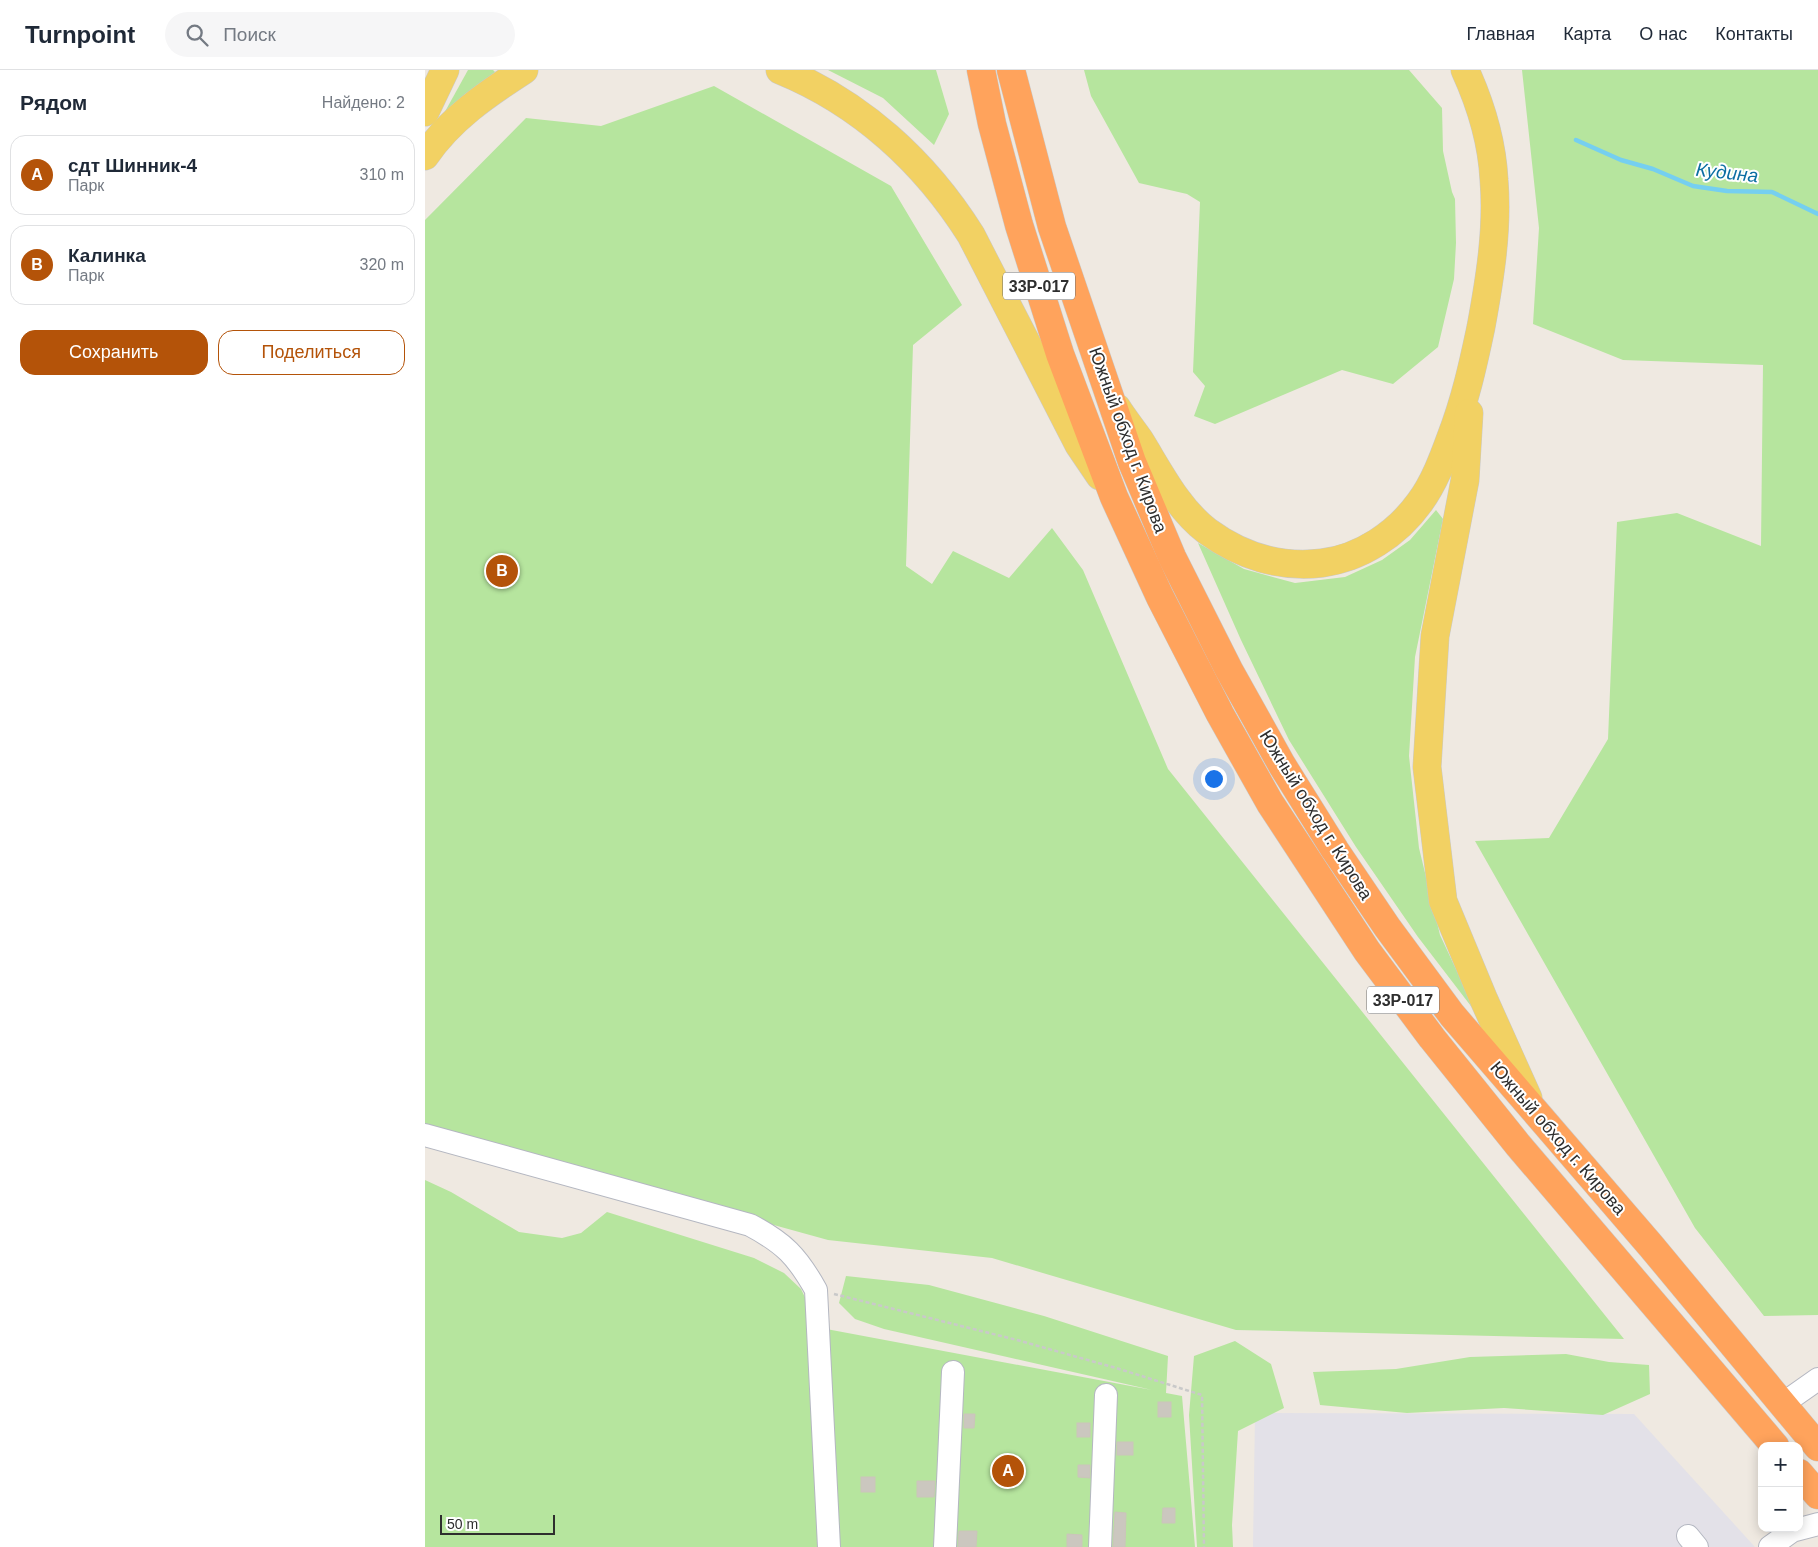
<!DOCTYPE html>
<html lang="ru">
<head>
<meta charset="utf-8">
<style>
  :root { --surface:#fff; --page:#f6f6f7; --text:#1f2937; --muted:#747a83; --line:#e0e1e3; --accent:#b45309 }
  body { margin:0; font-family:Helvetica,sans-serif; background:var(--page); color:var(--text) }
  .controls { position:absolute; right:15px; bottom:15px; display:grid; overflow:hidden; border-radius:10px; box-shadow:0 2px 12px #0003 }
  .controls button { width:45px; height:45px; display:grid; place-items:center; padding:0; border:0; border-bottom:1px solid var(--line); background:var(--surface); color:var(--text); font:25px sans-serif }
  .scale { position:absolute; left:15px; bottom:12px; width:115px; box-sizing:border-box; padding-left:5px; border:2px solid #2e2e2e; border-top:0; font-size:14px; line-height:18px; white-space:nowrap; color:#2e2e2e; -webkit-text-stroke:4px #fff; paint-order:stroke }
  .you { position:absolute; left:788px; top:708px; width:18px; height:18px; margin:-12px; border:4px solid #fff; border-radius:50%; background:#1a73e8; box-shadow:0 0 0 8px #1a73e833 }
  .badge { display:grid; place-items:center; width:32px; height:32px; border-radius:50%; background:var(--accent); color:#fff; font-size:16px; font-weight:700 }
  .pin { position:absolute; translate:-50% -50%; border:2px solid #fff; box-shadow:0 1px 5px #0006 }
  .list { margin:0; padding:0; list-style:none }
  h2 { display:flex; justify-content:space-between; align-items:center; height:65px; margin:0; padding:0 20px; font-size:21px }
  h2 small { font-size:16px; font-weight:400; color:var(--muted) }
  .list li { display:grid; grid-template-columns:32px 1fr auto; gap:15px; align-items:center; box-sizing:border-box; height:80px; margin:0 10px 10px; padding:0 10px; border:1px solid var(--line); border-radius:15px }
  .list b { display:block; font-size:19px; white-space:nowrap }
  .list p { margin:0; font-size:16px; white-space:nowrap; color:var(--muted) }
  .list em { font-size:16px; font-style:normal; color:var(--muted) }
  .actions { display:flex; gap:10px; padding:15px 20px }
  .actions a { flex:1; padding:11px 0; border:1px solid var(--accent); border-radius:15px; text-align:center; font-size:18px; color:var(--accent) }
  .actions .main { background:var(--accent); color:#fff }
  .icon { flex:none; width:28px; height:28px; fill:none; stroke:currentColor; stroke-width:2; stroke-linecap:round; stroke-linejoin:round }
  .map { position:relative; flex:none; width:1393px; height:1477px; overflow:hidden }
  header { display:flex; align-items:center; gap:30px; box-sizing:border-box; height:70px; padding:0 25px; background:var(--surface); border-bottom:1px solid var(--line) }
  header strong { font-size:24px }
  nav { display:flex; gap:28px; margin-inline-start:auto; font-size:18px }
  .search { width:350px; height:45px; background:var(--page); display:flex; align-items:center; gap:12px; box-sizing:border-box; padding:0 18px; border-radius:28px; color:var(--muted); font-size:19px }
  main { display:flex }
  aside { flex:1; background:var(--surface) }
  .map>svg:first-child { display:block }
  .industrial { fill:#e3e1e8 }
  .green { fill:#b6e59e }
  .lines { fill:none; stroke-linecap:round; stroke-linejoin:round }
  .stream { stroke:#75cff0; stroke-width:4.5 }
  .building { fill:#cbc7bf; stroke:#cbc5ba }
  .minor-casing { stroke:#b4b7c1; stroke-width:24 }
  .major-casing { stroke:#c9c9c9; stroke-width:29 }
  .highway-casing { stroke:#c9c9c9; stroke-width:29 }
  .path { stroke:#c9c9c9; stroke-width:2.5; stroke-dasharray:4 2.5; stroke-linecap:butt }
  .minor { stroke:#fff; stroke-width:22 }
  .major { stroke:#f2d163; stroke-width:28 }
  .highway { stroke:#ffa35c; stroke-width:28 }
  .labels { text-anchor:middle; stroke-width:4; stroke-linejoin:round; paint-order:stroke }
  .shield { fill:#fff; stroke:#6d6d6d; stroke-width:1 }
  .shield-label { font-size:16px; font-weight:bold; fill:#2e2e2e }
  .street-label { font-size:18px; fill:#2e2e2e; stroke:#fff }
  .water-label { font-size:19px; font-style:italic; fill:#0d6fa3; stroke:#fff }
</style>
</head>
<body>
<header>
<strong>Turnpoint</strong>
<div class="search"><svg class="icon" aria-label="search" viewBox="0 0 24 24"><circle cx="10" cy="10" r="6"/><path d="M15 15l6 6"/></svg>Поиск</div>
<nav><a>Главная</a><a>Карта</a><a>О нас</a><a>Контакты</a></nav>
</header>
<main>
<aside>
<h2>Рядом<small>Найдено: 2</small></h2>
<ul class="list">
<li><span class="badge">A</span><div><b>сдт Шинник-4</b><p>Парк</p></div><em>310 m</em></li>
<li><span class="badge">B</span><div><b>Калинка</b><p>Парк</p></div><em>320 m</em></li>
</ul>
<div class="actions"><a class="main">Сохранить</a><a>Поделиться</a></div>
</aside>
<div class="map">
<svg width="1393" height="1477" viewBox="0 0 1393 1477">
  <rect width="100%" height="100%" fill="#efe9e1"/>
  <polygon class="industrial" points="830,1343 1209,1344 1330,1477 828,1477"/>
  <g class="green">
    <polygon points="43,0 68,0 70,2 17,47"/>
    <polygon points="403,0 511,0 524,44 509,75 458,28"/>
    <polygon points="659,0 984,0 1017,38 1018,81 1027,122 1030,129 1031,173 1029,209 1013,277 968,314 917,300 790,354 769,346 780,316 768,302 775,132 762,124 714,113 666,26"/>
    <polygon points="1097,0 1393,0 1393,1245 1339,1246 1270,1158 1050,771 1124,768 1183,669 1192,452 1252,443 1336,476 1338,295 1198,290 1108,254 1114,158"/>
    <polygon points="289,16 466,116 537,235 488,275 481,496 507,514 528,481 584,508 627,458 658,500 743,699 1199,1269 811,1260 567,1188 403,1170 155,1101 0,1061 0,150 101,48 176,56"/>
    <polygon points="1011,440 1018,449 990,587 984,686 994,778 1015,865 1052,944 993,867 931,777 864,670 816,570 773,473 819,499 870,513 920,507 957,490 985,470"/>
    <polygon points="0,1110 26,1122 94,1162 137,1168 156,1163 182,1142 329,1188 359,1203 376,1219 386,1240 398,1477 0,1477"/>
    <polygon points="421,1206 504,1215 619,1246 743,1286 741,1323 757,1326 770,1477 405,1477 396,1258 727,1320 459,1259 430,1249 414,1233"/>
    <polygon points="810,1271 846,1294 859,1338 813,1361 807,1455 808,1477 772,1477 764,1345 769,1286"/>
    <polygon points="1141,1284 1184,1292 1224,1295 1225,1324 1178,1345 1079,1338 982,1343 895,1335 888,1302 971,1299 1045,1287"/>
  </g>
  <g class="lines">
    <polyline class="stream" points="1151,70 1196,90 1228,99 1268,116 1302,121 1347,122 1393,144"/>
  </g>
  <g class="building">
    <rect x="733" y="1332" width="13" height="15"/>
    <polygon points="539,1344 550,1344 549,1358 539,1358"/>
    <rect x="652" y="1353" width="13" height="14"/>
    <rect x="692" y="1372" width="16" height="13"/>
    <polygon points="653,1395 665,1395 665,1408 653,1407"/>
    <rect x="436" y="1407" width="14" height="15"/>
    <polygon points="492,1411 510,1411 509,1427 492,1427"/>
    <polygon points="738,1438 750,1438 750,1453 737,1453"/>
    <polygon points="690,1442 701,1443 700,1477 688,1477"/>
    <polygon points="534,1461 552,1461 551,1477 533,1477"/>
    <polygon points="642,1464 657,1465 657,1477 642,1477"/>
  </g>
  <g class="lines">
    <defs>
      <g id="minor">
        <path d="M0,1065L325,1155C359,1173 372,1186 391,1220L404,1477"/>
        <polyline points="1356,1335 1393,1309"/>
        <polyline points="1263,1466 1272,1477"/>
        <polyline points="520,1477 528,1302"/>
        <polyline points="675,1477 681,1325"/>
        <polyline points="1345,1477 1367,1461 1393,1454"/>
      </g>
      <g id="major">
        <path d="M355,0C436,33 500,92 546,165L654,375L675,406"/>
        <polyline points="0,42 20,0"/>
        <path d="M0,86C25,49 62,24 99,0"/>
        <path d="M692,338C699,349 707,359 714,369C734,401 752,438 782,461C816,486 856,498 897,493C936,488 972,464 995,432C1009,413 1018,389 1026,367C1040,331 1048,295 1056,257C1065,208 1073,159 1069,110C1067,71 1056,35 1040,0"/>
        <polyline points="1044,343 1040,410 1010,566 1002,697 1018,831 1059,930 1103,1028"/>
      </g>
      <g id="highway">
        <polyline points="556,0 567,54 594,155 635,284 689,427 735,527 795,644 845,733 942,881 1007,968 1093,1075 1350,1376"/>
        <polyline points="586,0 627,157 707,392 747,487 804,600 857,695 910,780 962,857 1027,945 1226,1176 1393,1377"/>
        <polyline points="1374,1403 1393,1425"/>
      </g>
    </defs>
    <use href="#minor" class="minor-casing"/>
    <use href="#major" class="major-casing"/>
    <use href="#highway" class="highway-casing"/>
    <polyline class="path" points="409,1224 592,1270 691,1298 777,1325 779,1477"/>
    <use href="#minor" class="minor"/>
    <use href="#major" class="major"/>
    <use href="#highway" class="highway"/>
  </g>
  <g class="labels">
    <g class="shield">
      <rect x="578" y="202.5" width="72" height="27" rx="4"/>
      <rect x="942" y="916.5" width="72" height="27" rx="4"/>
    </g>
    <g class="shield-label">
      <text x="614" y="222">33Р-017</text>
      <text x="978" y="936">33Р-017</text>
    </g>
    <g class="street-label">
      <text transform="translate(703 370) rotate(70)" y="6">Южный обход г. Кирова</text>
      <text transform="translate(891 745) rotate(58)" y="6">Южный обход г. Кирова</text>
      <text transform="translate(1133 1068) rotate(49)" y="6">Южный обход г. Кирова</text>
    </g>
    <g class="water-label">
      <text transform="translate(1302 102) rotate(6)" y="7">Кудина</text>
    </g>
  </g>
</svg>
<div class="controls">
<button>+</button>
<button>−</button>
</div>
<div class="scale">50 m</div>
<div class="you"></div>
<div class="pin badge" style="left:583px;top:1401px">A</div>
<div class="pin badge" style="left:77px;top:501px">B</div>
</div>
</main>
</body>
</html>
